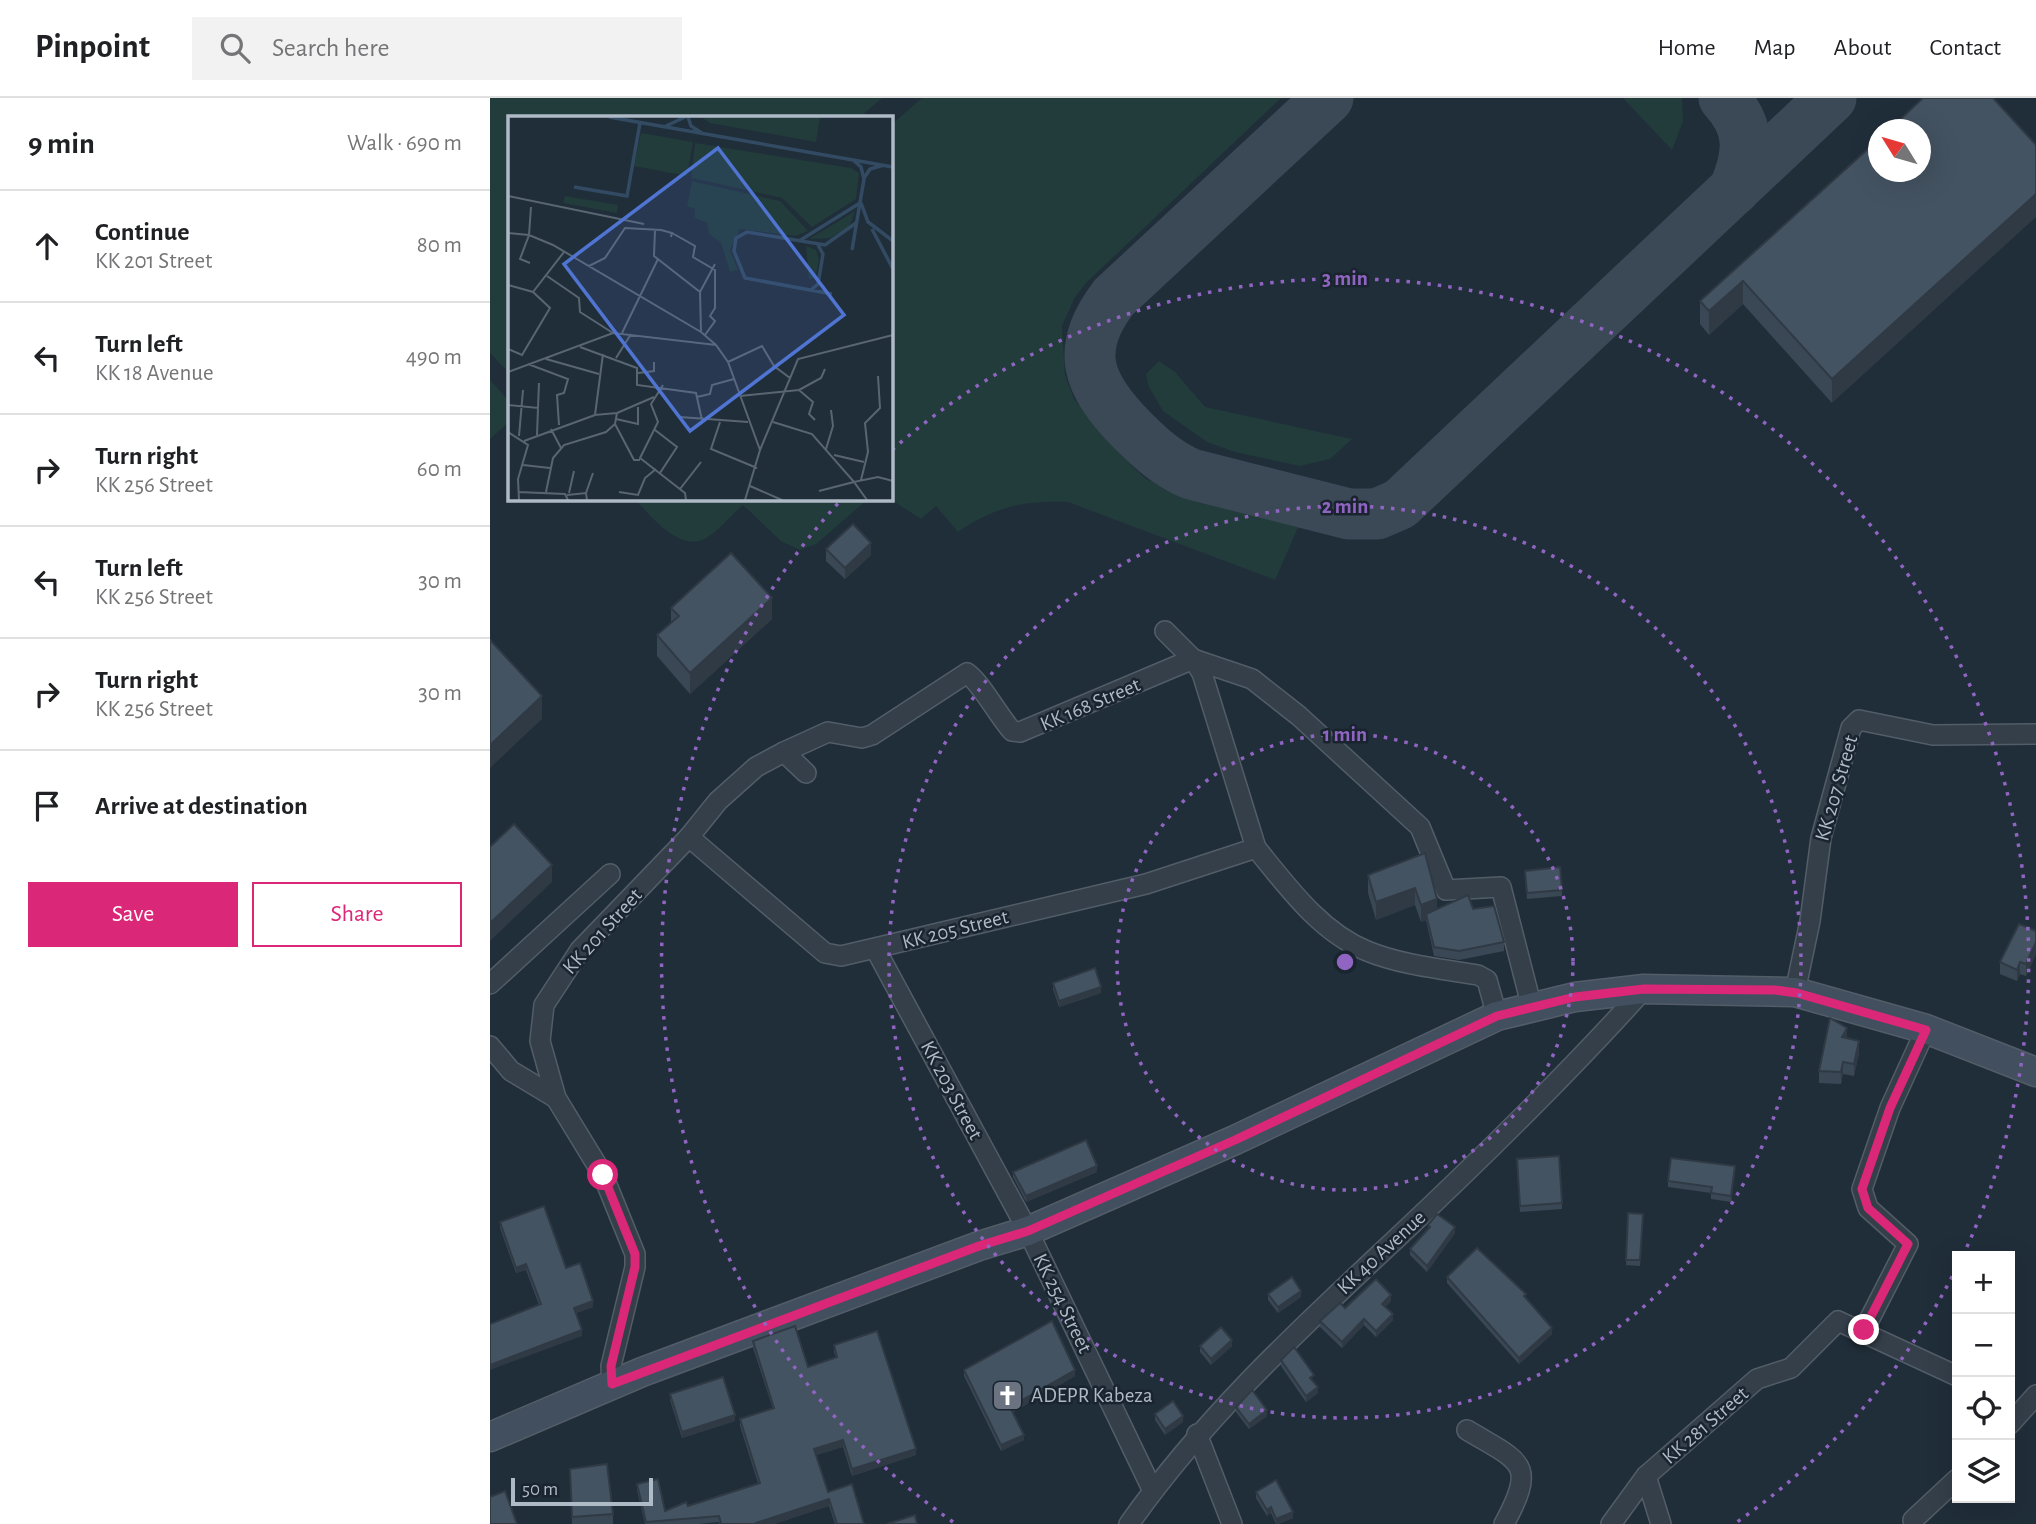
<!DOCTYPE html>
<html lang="en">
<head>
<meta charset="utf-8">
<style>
  :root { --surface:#fff; --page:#f2f2f2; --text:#202124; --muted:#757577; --line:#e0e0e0; --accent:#db2777 }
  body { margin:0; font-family:"Alegreya Sans",sans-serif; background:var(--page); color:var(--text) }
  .controls { position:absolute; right:21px; bottom:21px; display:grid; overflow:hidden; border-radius:0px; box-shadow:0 7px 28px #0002 }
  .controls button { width:63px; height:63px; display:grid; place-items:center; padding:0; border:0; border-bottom:2px solid var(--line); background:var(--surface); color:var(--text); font:35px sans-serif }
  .compass { position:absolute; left:1378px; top:21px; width:63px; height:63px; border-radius:50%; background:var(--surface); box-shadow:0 7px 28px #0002; rotate:307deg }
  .scale { position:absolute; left:21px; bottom:18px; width:142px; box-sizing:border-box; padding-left:7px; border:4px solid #afbac7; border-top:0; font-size:19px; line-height:24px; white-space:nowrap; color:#afbac7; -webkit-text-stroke:5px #19242f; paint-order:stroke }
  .stop { position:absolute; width:21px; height:21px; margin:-16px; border:5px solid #db2777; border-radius:50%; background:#fff }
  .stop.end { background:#db2777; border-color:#fff; box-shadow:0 2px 7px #0008 }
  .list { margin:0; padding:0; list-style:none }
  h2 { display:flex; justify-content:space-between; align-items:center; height:91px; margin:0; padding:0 28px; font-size:30px }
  h2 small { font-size:23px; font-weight:400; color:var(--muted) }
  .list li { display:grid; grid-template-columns:46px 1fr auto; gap:21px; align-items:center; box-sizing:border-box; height:112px; padding:0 28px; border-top:2px solid var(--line) }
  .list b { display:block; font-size:26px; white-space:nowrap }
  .list p { margin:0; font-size:23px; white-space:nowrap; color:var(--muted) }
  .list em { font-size:23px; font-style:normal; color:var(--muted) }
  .actions { display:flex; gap:14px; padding:21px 28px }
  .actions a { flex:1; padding:16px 0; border:2px solid var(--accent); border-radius:0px; text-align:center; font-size:24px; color:var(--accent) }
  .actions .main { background:var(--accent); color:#fff }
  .icon { flex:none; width:38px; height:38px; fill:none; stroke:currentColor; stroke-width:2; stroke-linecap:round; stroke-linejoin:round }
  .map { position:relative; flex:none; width:1546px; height:1426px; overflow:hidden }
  header { display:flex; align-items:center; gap:42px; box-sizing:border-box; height:98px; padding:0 35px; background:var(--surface); border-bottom:2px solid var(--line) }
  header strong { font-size:33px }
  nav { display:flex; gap:38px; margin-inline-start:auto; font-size:24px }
  .search { width:490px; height:63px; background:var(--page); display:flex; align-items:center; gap:18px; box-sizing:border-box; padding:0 24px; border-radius:0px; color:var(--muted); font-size:26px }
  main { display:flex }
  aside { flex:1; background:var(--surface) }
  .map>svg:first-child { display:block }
  .green { fill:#223b3b }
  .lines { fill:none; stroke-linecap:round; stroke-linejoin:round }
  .taxiway { stroke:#3b4956; stroke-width:51 }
  .street-casing { stroke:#525d68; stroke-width:22 }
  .secondary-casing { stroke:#525d68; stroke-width:31 }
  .street { stroke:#343f4a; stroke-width:19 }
  .secondary { stroke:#424f5e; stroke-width:28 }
  .wall { fill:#3a4754 }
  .shaded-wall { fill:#303a45 }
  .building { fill:#445362; stroke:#303a45; stroke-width:2 }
  .route { stroke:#db2777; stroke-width:9 }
  .ring { fill:none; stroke:#9065c2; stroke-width:3.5; stroke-dasharray:3.5 7 }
  .labels { text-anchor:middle; stroke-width:5; stroke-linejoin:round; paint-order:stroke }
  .street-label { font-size:21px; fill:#afbac7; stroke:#19242f }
  .poi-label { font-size:21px; fill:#afbac7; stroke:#19242f; text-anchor:start }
  .inset-river { fill:none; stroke:#324b63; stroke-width:3.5 }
  .inset-road { fill:none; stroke:#596672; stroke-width:2 }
  .view { fill:#5074d2; fill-opacity:0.15; stroke:#5074d2; stroke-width:3.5 }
  .inset-edge { fill:none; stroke:#afbac7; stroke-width:3.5 }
  .centre { fill:#9065c2; stroke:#19242f; stroke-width:3.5 }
  .ring-label { font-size:21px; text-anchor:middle; font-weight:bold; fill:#9065c2; stroke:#19242f; stroke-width:5; stroke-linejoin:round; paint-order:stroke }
</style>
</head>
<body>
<header>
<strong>Pinpoint</strong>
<div class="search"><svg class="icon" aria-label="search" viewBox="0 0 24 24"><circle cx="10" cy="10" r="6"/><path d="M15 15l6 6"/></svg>Search here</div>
<nav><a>Home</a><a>Map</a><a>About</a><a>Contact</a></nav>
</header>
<main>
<aside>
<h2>9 min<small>Walk · 690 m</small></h2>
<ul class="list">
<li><svg class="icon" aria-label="ahead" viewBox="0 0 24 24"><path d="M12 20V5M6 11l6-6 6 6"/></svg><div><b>Continue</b><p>KK 201 Street</p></div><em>80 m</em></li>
<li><svg class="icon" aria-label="left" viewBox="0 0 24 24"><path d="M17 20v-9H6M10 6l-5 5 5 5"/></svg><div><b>Turn left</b><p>KK 18 Avenue</p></div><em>490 m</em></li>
<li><svg class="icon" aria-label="right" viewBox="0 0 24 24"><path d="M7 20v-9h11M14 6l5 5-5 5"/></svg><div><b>Turn right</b><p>KK 256 Street</p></div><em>60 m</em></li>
<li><svg class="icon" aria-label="left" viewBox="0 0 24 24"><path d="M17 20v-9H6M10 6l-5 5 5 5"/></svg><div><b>Turn left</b><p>KK 256 Street</p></div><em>30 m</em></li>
<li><svg class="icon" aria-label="right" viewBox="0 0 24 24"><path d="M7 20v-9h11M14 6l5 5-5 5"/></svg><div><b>Turn right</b><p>KK 256 Street</p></div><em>30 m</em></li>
<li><svg class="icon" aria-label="arrive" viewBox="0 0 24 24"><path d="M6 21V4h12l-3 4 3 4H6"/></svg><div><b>Arrive at destination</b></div></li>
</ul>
<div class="actions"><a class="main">Save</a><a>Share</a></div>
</aside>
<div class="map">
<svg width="1546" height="1426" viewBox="0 0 1546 1426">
  <rect width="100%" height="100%" fill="#202e3a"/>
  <g class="green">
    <polygon points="0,0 392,0 370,19 19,19 19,275 0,255"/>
    <path d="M432,0H791L596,185L585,199L572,228L575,277L584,301L641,367L656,381L677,390L810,425L785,482L578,404C534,402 504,409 468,434L446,408L431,421L400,401L401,27Z"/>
    <polygon points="1133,0 1192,0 1193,23 1182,52"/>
    <polygon points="669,263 685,274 715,309 862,341 840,361 810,368 745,354 717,344 673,313 659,289 656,276"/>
    <polygon points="0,282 19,303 19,324 0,341"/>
    <path d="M145,401H378L326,446L310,452L291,443L253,407C241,417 230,432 216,440C191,456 159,417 145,401Z"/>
  </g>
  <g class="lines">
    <g class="taxiway">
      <path d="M838,0L624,199C583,252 598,287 641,331C660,350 676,365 701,376L859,416H887L910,406L1341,0"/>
      <path d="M1234,0C1262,30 1259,56 1244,92"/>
    </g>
    <defs>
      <g id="street">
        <polyline points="675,533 703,561 712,575 766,750"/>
        <path d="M294,654L338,634L372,640L382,637L477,575C491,585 508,617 522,633L530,634L703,561L762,581L809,618L930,729L956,792L1011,789L1042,910"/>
        <path d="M199,739L335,855L351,858L656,786L766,750C797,788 830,834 877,853C911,867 952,871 988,877L997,882L1007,918"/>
        <polyline points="386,852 538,1133 662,1391"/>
        <polyline points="0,886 120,776"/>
        <polyline points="1305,894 1320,823 1331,740 1361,630 1369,622 1443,637 1546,636"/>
        <polyline points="0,948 21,973 66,1000"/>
        <polyline points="1374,1232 1418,1146 1378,1110 1372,1091 1400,1010 1436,931"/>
        <polyline points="122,1286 121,1268 145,1169 145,1156 113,1077 66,1000 50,943 54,907 90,852 199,739 228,703 266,669 294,654 316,675"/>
        <polyline points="1520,1326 1546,1297"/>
        <path d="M977,1332C1030,1364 1048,1364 1014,1426"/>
        <polyline points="707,1336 742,1426"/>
        <polyline points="1156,1378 1171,1426"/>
        <polyline points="1423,1422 1467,1381"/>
        <path d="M639,1426C717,1316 810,1231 907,1140C992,1060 1076,978 1154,891"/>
        <polyline points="1121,1426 1156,1378 1267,1281 1301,1270 1348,1223 1467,1278"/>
      </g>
      <polyline id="secondary" points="0,1339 152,1274 489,1148 538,1133 745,1042 1007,918 1085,899 1154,891 1305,894 1436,931 1546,974"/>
    </defs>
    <use href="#street" class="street-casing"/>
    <use href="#secondary" class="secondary-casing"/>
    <use href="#street" class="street"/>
    <use href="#secondary" class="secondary"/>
  </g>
  <g class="wall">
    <polygon points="1389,41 1342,305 1253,206 1219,237 1210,226 1210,203"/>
    <polygon points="336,451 381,457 355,481 336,463"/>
    <polygon points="181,510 282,521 200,596 167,558 167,537 181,525"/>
    <polygon points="935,755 947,811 983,811 1014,844 1014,853 969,862 944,858 936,822 931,824 925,807 886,822 878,795 878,777"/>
    <polygon points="1035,773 1072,792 1072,798 1037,801"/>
    <polygon points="1546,833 1546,856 1536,878 1530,876 1527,883 1510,876 1510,864"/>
    <polygon points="563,885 611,895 569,909 563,891"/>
    <polygon points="1357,940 1369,955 1364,978 1353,976 1351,986 1329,985 1329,973"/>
    <polygon points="1027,1067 1072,1105 1072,1111 1030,1114"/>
    <polygon points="523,1074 607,1074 536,1104 523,1079"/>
    <polygon points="1245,1074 1241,1104 1221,1101 1221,1095 1178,1089 1178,1083"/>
    <polygon points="1138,1115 1153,1116 1150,1168 1136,1167"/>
    <polygon points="10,1124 76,1170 103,1209 86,1215 92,1238 49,1207 36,1172 26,1175 10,1130"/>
    <polygon points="938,1127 965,1135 937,1174 920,1157 920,1151 938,1131"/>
    <polygon points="957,1179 1036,1201 1062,1236 1029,1266 957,1185"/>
    <polygon points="778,1196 811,1199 788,1215 778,1202"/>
    <polygon points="901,1203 895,1209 903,1222 886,1239 874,1227 852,1250 830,1229 830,1223 855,1210"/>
    <polygon points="263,1243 318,1269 346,1260 344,1254 344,1247 426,1357 362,1378 353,1349 326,1357 338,1394 374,1426 345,1426 339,1408 284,1426 228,1426 229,1426 229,1424 209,1426 155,1426 147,1392 147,1386 175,1413 198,1408 268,1385 250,1328 250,1321 283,1311 263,1250"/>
    <polygon points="710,1248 742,1248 721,1267 710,1254"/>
    <polygon points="791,1262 824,1283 828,1295 816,1304 791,1268"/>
    <polygon points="474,1272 585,1278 523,1314 534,1342 511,1353 474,1278"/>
    <polygon points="180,1296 245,1323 192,1340 180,1302"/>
    <polygon points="746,1309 777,1318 759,1331 746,1314"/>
    <polygon points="665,1316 693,1324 675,1337 665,1322"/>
    <polygon points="80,1371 123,1416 123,1426 82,1426"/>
    <polygon points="766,1394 803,1420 788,1426 786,1426 781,1415 777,1418 766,1400"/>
  </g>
  <g class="shaded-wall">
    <polygon points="1546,96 1546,119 1342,305 1342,281"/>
    <polygon points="1253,183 1253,206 1219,237 1219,213"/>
    <polygon points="381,445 381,457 355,481 355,470"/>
    <polygon points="282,500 282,521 200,596 200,575"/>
    <polygon points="52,598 52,621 0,670 0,647"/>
    <polygon points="62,767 62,784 0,843 0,825"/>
    <polygon points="925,790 925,807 886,822 886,804"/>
    <polygon points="947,801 947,818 936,816 936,822 931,824 931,807"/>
    <polygon points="1546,844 1546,856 1536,878 1536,866"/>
    <polygon points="1530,864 1530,876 1527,883 1527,872"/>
    <polygon points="611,889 611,895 569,909 569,903"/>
    <polygon points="1357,930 1357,942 1352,939"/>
    <polygon points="1369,943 1369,955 1364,978 1364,966"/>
    <polygon points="1353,964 1353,976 1351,986 1351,974"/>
    <polygon points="607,1068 607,1074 536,1104 536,1098"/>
    <polygon points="965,1129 965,1135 937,1174 937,1168"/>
    <polygon points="36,1166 36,1172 26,1175 26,1170"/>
    <polygon points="811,1193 811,1199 788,1215 788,1209"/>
    <polygon points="901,1197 901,1203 892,1212 892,1206"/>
    <polygon points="103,1203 103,1209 84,1216 84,1210"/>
    <polygon points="903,1216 903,1222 886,1239 886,1233"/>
    <polygon points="874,1221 874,1227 852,1250 852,1244"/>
    <polygon points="1062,1230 1062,1236 1029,1266 1029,1260"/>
    <polygon points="92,1232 92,1238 0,1272 0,1267"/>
    <polygon points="742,1242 742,1248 721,1267 721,1261"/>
    <polygon points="585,1272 585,1278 520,1315 520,1309"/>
    <polygon points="828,1289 828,1295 816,1304 816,1298"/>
    <polygon points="777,1312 777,1318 759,1331 759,1326"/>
    <polygon points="245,1317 245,1323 192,1340 192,1334"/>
    <polygon points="693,1318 693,1324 675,1337 675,1331"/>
    <polygon points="534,1337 534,1342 511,1353 511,1347"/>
    <polygon points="353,1342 353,1349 324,1358 324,1351"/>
    <polygon points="426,1351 426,1357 362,1378 362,1371"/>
    <polygon points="339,1401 339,1408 284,1426 266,1426"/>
    <polygon points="781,1409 781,1415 777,1418 777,1412"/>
    <polygon points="803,1414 803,1420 786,1426 786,1421"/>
  </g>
  <g class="building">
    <polygon points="1433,0 1503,0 1546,47 1546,96 1342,281 1253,183 1219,213 1210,203 1389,41 1389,74 1431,74 1431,32 1399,32"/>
    <polygon points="363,426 381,445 355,470 336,451"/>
    <polygon points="241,455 282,500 200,575 167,537 189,518 181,510"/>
    <polygon points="0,542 52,598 0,647"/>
    <polygon points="24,726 62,767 0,825 0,749"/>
    <polygon points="935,755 947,801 931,807 925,790 886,804 878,777"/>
    <polygon points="1070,769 1072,792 1037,795 1035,773"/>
    <polygon points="978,797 983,811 1004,808 1014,844 969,853 944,849 936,816"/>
    <polygon points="1529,826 1546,833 1546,844 1536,866 1530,864 1527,872 1510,864"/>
    <polygon points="605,870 611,889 569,903 563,885"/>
    <polygon points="1340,920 1357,930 1352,939 1369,943 1364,966 1353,964 1351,974 1329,973"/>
    <polygon points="596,1042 607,1068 536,1098 523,1074"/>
    <polygon points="1069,1058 1072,1105 1030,1108 1027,1061"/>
    <polygon points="1181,1060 1245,1068 1241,1098 1221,1095 1222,1089 1178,1083"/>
    <polygon points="54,1108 76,1170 90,1165 103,1203 84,1210 92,1232 0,1267 0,1226 51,1206 36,1166 26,1170 10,1124"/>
    <polygon points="1138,1115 1153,1116 1150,1162 1136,1162"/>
    <polygon points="947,1116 965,1129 937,1168 920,1151 940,1129 938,1127"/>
    <polygon points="987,1150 1036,1196 1034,1198 1062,1230 1029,1260 957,1179"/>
    <polygon points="802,1179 811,1193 788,1209 778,1196"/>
    <polygon points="886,1181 901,1197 892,1206 903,1216 886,1233 874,1221 852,1244 830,1223 850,1205 855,1210"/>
    <polygon points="562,1223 585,1272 520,1309 534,1337 511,1347 474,1272"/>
    <polygon points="305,1228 318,1269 347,1259 344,1247 387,1233 426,1351 362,1371 353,1342 324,1351 338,1394 362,1386 374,1426 347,1426 339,1401 266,1425 266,1426 228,1426 231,1425 229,1418 156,1424 147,1386 168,1381 175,1413 196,1404 198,1408 270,1385 250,1321 284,1310 263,1243"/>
    <polygon points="731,1229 742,1242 721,1261 710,1248"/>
    <polygon points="804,1249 824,1277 820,1280 828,1289 816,1298 791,1262"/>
    <polygon points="233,1279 245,1317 192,1334 180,1296"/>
    <polygon points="762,1292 777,1312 759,1326 746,1309"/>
    <polygon points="683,1303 693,1318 675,1331 665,1316"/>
    <polygon points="117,1366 123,1416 82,1419 80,1371"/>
    <polygon points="786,1382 803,1414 786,1421 781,1409 777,1412 766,1394"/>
    <polygon points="15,1393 27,1426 0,1426 0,1399"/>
    <polygon points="425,1417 427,1426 397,1426"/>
  </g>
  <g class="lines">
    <polyline class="route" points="113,1077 145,1156 145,1169 121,1268 122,1286 489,1148 538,1133 745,1042 1007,918 1085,899 1154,891 1285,892 1307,895 1436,932 1400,1010 1372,1091 1378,1110 1418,1146 1374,1232"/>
  </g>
  <g class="ring">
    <circle cx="855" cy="864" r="228"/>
    <circle cx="855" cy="864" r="456"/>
    <path d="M1467 1169A684 684 0 0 1 1247 1424M463 1424A684 684 0 0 1 351 402M402 352A684 684 0 0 1 1475 1153"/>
  </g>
  <defs>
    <symbol id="church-square" viewBox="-11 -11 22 22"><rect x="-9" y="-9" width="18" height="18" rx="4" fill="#6b7280" stroke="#19242f"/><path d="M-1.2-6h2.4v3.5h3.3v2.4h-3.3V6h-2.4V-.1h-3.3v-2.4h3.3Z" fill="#fff"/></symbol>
  </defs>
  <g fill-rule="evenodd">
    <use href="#church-square" x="500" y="1280" width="35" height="35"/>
  </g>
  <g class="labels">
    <g class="street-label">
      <text transform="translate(600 606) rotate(-23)" y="7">KK 168 Street</text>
      <text transform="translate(1346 690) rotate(-74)" y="7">KK 207 Street</text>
      <text transform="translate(465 831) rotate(-14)" y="7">KK 205 Street</text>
      <text transform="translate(112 833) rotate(-48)" y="7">KK 201 Street</text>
      <text transform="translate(462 992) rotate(62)" y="7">KK 203 Street</text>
      <text transform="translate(891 1154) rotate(-43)" y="7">KK 40 Avenue</text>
      <text transform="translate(573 1205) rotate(64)" y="7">KK 254 Street</text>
      <text transform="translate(1215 1327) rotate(-41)" y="7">KK 281 Street</text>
    </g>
    <g class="poi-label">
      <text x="541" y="1304">ADEPR Kabeza</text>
    </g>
  </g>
  <g transform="translate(18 18)">
    <rect width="385" height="385" fill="#202e3a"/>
    <path d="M193,1H312L308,26L202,7ZM133,17L185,26L179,60L126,50ZM187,27L343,52L351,57L348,83L304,111L274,82L183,62ZM184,65L272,85L300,115L287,120L232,113L222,134L230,154L222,156L213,127L201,118L199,107L187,102V93L179,90ZM57,80L110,89L109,97L55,87ZM347,95L341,111L322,122L301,123ZM298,130L308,134L311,143L308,160L301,164Z" fill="#223b3b"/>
    <path class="inset-river" d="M101,1L385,51M180,1L183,10L195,18M156,11L177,1M356,62L362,53L376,49M66,71L119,80L132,7M353,87L360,106L385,125M364,113L385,153M291,125L352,87M344,134L356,63L353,51L344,43M303,174L310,168L315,138L310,129M324,178L237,162L226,135L228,122L239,116L317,129L348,107"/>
    <path class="inset-road" d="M0,80L136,108M147,114L146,140L192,176L193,216M0,117L21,119L45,129L193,216L208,229L220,246L252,334L237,384M164,117L187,130L185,141L207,154V192L202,200L207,205L197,219M22,147L12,143L21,119L23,91M81,150L97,142L117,112L153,114L164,117L163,121M39,160L71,182L72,196L105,217M0,169L25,176L42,192L14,239L0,233M25,176L56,136M192,176L207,148M114,217L150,143M72,231L129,252V269L188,277L194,304M95,238L87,299L109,297M108,242L123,218M38,243L91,258M220,246L254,230L266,250L282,262M20,248L60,263L56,277L49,279L51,309M0,256L105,217L208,229M130,257L146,255V246M155,269L143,288L150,306L132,342L177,377L178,384M291,274L313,262L317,253M232,280L291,274L305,286L301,298L307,304M189,281L202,278L204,269L226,263M0,289L30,292L31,267M172,301L240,306M108,303L130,308V291M212,306L203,333L249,352M265,306L304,318L346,366L370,361L385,365M107,308L126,344H132M43,313L53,332M147,314L169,331L152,357M0,316L20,329L10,363L11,384M29,319L30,292M11,320L15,274M16,325L87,299M318,333L325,310L323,294M252,334L290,243L385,219M326,339L356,346M15,349L42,352M353,364L360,336L357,307L372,292L370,260M242,370L274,384M172,373L193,346M311,375L346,366L359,384M10,376L57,378L60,384M38,376L45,342L56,329L98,316L107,308L109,297L146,281M111,376L130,379L137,362L148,353M61,377L66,355M78,377L85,357M59,379L78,377L79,384"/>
    <path class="view" d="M210,32L336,199L182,315L56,148Z"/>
    <rect width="385" height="385" class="inset-edge"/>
  </g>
  <circle cx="855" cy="864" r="10" class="centre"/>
  <g class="ring-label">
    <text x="855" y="187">3 min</text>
    <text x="855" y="415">2 min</text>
    <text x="855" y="643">1 min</text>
  </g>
</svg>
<div class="controls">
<button>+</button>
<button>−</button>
<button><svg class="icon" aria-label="locate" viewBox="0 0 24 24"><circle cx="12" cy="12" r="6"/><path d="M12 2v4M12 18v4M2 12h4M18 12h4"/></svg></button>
<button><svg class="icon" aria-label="layers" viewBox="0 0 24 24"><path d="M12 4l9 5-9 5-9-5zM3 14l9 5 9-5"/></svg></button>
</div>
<svg class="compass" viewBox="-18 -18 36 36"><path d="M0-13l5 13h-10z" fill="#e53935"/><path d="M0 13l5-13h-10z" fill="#757577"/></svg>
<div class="scale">50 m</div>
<div class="stop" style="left:113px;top:1077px"></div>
<div class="stop end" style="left:1374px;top:1232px"></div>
</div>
</main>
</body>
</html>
